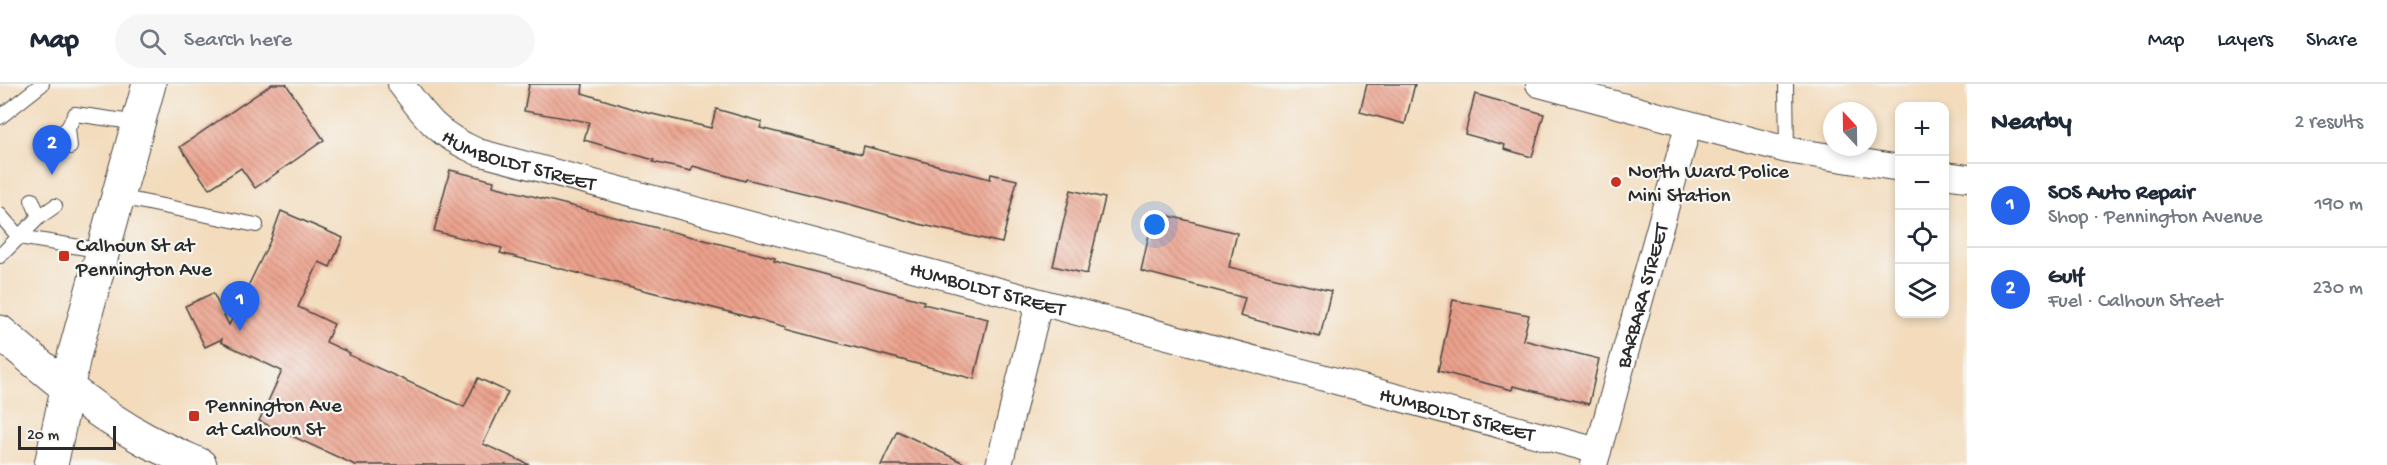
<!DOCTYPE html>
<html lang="en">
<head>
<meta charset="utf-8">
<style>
  :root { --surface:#fff; --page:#f6f6f7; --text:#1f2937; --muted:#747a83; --line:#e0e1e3; --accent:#2563eb }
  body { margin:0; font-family:"Gochi Hand",sans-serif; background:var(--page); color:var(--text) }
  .controls { position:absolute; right:18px; top:18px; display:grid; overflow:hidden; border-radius:12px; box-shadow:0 3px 9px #0003 }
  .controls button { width:54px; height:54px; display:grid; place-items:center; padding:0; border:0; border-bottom:2px solid var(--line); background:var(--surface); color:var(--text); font:30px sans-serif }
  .compass { position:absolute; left:1823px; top:18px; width:54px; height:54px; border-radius:50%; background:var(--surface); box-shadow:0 3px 9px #0003; rotate:338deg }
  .scale { position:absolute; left:18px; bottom:15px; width:98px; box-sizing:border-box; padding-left:6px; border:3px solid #2b2b2b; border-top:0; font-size:16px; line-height:21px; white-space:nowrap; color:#2b2b2b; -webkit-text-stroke:4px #f6f6f2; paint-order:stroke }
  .you { position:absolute; left:1155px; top:141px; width:21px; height:21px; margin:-15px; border:4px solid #fff; border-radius:50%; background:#1a73e8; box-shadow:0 0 0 9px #1a73e833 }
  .badge { display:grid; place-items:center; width:39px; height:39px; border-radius:50%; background:var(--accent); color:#fff; font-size:20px; font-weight:700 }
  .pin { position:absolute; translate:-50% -50px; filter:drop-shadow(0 2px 3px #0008) }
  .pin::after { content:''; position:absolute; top:32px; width:21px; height:18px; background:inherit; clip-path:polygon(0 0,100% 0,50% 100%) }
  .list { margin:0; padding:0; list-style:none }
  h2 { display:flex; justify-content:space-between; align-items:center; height:78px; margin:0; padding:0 24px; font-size:26px }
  h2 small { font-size:20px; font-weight:400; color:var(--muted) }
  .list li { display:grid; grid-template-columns:39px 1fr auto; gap:18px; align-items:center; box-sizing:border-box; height:84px; padding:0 24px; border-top:2px solid var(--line) }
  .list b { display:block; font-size:22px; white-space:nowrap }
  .list p { margin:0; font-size:20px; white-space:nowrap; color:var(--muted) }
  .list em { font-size:20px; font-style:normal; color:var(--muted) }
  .icon { flex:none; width:33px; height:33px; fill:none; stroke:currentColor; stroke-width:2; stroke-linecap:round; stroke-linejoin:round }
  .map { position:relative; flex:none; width:1967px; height:381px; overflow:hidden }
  header { display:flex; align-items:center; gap:36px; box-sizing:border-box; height:84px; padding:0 30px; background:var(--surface); border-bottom:2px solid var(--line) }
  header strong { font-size:28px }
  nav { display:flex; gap:33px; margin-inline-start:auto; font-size:21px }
  .search { width:420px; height:54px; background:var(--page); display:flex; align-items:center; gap:15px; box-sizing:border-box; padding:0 21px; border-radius:33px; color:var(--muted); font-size:22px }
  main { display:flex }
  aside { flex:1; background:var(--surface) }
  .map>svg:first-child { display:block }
  .building { fill:url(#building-back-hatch) }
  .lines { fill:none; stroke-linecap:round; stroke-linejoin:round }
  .lane-casing { stroke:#494541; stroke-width:16 }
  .street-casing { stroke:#494541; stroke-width:28 }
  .primary-casing { stroke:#494541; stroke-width:35 }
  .lane { stroke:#fff; stroke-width:14 }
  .street { stroke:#fff; stroke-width:26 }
  .primary { stroke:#fff; stroke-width:33 }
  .poi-dot { fill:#c8321e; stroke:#f6f6f2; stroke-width:2 }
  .labels { text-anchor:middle; stroke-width:4.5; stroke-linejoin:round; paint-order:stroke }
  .street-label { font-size:21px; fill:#2b2b2b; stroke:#f6f6f2 }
  .poi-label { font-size:21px; fill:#2b2b2b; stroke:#f6f6f2; text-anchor:start }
</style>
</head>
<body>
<header>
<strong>Map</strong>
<div class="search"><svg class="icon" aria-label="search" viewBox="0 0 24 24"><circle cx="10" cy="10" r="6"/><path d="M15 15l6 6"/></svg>Search here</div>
<nav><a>Map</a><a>Layers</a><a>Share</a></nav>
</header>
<main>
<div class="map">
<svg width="1967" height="381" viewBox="0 0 1967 381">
  <defs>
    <pattern id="building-back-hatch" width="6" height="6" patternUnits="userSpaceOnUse" patternTransform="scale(1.5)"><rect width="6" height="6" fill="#eca18c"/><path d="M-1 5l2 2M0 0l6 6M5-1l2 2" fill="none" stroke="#bf8373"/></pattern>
  </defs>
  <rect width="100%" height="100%" fill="#f6f6f2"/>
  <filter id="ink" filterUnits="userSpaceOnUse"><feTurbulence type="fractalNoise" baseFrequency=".0167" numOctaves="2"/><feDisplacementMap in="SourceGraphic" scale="12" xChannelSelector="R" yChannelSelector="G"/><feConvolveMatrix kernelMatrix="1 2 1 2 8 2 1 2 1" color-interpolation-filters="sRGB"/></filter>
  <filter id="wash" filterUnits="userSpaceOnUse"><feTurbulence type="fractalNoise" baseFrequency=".008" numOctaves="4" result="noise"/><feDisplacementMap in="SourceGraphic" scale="24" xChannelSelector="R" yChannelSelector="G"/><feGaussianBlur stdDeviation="1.35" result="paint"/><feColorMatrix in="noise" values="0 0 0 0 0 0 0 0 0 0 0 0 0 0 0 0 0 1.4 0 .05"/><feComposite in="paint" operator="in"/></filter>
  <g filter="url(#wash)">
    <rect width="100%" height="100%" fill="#f3dbbc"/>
    <g id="blocks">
      <g class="building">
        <polygon points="272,0 286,0 324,56 255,104 241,84 209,105 180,63"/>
        <polygon points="529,0 583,0 582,9 644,28 711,44 716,25 762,38 760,44 862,70 864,62 990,95 991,90 1017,96 1002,159 919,140 849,120 746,95 745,97 693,82 691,87 653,78 654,76 584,56 589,38 524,27"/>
        <polygon points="1367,0 1415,0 1405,40 1360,28"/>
        <polygon points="1475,10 1544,30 1532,73 1504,65 1505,61 1465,50"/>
        <polygon points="450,86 494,97 493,102 775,174 774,177 924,217 923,220 988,235 974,295 786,245 787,243 500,169 502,164 434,147"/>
        <polygon points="1071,106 1105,114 1087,190 1053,182"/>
        <polygon points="281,127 343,154 330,183 319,178 298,223 334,240 326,258 350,269 349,271 464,323 478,294 508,308 483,360 530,381 355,381 259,337 282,287 221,258 222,255 205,263 185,222 213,209 229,241 270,157"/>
        <polygon points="1154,128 1237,149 1229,183 1331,207 1320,253 1240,232 1245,214 1141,187"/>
        <polygon points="1453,216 1529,231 1523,256 1599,275 1589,320 1513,302 1512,306 1438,287"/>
        <polygon points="897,347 968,381 881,381"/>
      </g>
    </g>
  </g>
  <g filter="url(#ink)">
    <use href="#blocks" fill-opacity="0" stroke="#494541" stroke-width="1.5"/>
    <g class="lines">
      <defs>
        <g id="lane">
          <polyline points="1786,0 1787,66"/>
          <polyline points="0,33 42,0"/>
          <polyline points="50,58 68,44"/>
          <polyline points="70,63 68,44 75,30 139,39"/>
          <polyline points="119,113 256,141"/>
          <polyline points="32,116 39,133"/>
          <polyline points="0,131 19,153 104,167"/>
          <polyline points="0,172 39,133 55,122"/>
        </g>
        <g id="street">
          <path id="s1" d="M401,0C427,35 437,50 478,68L1598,367"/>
          <polyline points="1539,0 1787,66 1900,84"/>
          <polyline points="1944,91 1967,94"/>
          <polyline points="999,381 1039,219"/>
          <path id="s2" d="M1594,381L1688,42"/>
        </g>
        <g id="primary">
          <path d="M0,248C46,287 92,327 146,356C163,365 182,373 200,381"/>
          <polyline points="51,381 74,272 149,0"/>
        </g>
      </defs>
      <use href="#lane" class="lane-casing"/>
      <use href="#street" class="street-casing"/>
      <use href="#primary" class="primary-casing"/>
      <use href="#lane" class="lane"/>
      <use href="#street" class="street"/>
      <use href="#primary" class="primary"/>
    </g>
  </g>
  <g class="poi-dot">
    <circle cx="1616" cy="98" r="6"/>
    <rect x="58" y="166" width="12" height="12" rx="3"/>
    <rect x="188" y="326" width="12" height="12" rx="3"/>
  </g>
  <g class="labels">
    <g class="street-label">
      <text dy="7" stroke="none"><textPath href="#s1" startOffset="146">HUMBOLDT STREET</textPath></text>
      <text dy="7" stroke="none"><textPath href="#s1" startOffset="632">HUMBOLDT STREET</textPath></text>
      <text dy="7" stroke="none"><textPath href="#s2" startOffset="176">BARBARA STREET</textPath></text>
      <text dy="7" stroke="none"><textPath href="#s1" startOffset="1118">HUMBOLDT STREET</textPath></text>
    </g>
    <g class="poi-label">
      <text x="1628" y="93">North Ward Police<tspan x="1628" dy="24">Mini Station</tspan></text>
      <text x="76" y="167">Calhoun St at<tspan x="76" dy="24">Pennington Ave</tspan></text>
      <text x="206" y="327">Pennington Ave<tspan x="206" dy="24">at Calhoun St</tspan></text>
    </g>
  </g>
</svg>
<div class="controls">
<button>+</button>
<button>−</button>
<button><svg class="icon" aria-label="locate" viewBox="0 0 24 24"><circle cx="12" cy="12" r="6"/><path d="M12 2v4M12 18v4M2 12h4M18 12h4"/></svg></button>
<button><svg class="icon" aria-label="layers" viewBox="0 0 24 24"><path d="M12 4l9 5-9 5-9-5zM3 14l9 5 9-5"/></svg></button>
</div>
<svg class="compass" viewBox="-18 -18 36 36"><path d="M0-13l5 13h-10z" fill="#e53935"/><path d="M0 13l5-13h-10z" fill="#747a83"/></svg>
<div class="scale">20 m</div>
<div class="you"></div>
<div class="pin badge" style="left:240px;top:247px">1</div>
<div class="pin badge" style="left:52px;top:91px">2</div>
</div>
<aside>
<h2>Nearby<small>2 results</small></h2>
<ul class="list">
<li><span class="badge">1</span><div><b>SOS Auto Repair</b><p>Shop · Pennington Avenue</p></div><em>190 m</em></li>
<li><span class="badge">2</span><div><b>Gulf</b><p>Fuel · Calhoun Street</p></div><em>230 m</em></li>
</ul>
</aside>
</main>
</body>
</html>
